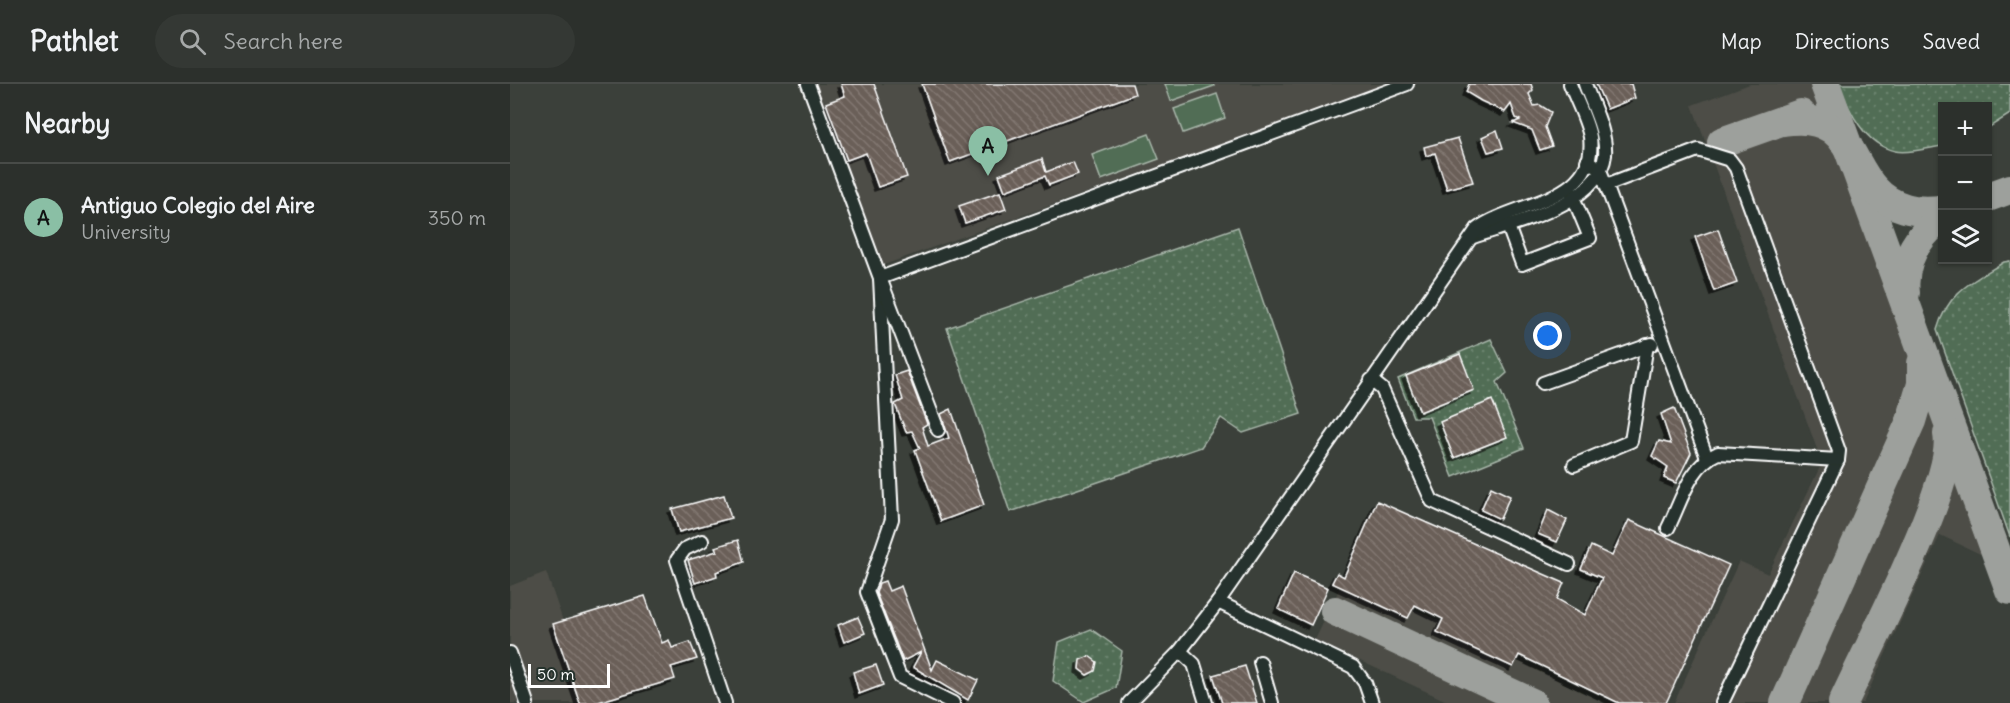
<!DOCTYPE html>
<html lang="en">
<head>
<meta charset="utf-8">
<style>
  :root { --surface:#2c302c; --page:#343834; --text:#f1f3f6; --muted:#a6a9a9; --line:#484b48; --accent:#8abfa5 }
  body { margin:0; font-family:Delius,sans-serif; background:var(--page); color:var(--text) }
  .controls { position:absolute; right:18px; top:18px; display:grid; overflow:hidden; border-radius:0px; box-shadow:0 2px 4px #0004 }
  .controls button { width:54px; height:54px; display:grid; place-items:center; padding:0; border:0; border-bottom:2px solid var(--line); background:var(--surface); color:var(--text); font:30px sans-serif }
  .scale { position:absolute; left:18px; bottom:15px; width:82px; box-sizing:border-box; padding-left:6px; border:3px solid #fff; border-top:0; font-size:16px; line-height:21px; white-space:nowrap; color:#fff; -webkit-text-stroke:4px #26332d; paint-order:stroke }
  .you { position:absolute; left:1038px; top:252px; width:21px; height:21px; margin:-15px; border:4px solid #fff; border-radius:50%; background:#1a73e8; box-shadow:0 0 0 9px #1a73e833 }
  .badge { display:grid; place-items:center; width:39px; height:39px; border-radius:50%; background:var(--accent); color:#111; font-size:20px; font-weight:700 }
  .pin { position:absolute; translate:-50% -50px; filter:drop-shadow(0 2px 3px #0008) }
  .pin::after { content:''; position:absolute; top:32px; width:21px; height:18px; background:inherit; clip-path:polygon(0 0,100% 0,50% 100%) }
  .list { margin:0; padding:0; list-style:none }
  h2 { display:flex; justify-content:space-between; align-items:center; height:78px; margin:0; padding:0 24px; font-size:26px }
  h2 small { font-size:20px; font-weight:400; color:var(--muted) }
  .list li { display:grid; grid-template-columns:39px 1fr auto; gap:18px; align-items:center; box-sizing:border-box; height:108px; padding:0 24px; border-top:2px solid var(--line) }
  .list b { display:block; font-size:22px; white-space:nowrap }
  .list p { margin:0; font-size:20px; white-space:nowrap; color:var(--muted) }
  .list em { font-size:20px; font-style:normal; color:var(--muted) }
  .icon { flex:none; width:33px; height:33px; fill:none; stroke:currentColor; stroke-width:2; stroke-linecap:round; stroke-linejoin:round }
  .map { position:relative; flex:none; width:1500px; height:619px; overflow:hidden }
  header { display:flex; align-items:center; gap:36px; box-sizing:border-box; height:84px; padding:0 30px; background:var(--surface); border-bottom:2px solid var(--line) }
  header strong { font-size:28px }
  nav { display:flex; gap:33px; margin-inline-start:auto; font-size:21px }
  .search { width:420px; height:54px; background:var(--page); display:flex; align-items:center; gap:15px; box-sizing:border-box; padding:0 21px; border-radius:33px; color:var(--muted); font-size:22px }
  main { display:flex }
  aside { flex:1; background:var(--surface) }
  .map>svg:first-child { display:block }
  .built { fill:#4d4d47 }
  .green { fill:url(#green-dots); stroke:#a8b6aa; stroke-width:1.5 }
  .pitch { fill:#516d55; stroke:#a8b6aa; stroke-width:1.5 }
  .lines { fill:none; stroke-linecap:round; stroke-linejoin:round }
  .taxiway { stroke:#9da09c; stroke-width:30 }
  .building { fill:url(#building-back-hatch); stroke:#fff; stroke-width:1.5; filter:url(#shadow) }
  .minor-casing { stroke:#fff; stroke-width:16 }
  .minor { stroke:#26332d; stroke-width:12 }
</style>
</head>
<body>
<header>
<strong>Pathlet</strong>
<div class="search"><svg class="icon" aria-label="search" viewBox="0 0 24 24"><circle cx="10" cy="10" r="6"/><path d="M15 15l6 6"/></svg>Search here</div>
<nav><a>Map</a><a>Directions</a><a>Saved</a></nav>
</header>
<main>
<aside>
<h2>Nearby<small></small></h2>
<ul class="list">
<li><span class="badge">A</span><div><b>Antiguo Colegio del Aire</b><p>University</p></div><em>350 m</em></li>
</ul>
</aside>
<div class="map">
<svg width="1500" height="619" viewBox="0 0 1500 619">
  <defs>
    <pattern id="green-dots" width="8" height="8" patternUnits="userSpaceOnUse" patternTransform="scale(1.5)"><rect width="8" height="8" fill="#516d55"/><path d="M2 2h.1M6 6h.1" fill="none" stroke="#6b836e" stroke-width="1.8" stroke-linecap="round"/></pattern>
    <pattern id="building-back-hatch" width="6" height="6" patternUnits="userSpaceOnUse" patternTransform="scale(1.5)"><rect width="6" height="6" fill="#6b5f58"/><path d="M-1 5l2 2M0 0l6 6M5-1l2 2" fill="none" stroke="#817771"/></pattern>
    <filter id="shadow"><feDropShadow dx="-4" dy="4" stdDeviation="0" flood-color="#0009"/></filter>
  </defs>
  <rect width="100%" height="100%" fill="#3b403a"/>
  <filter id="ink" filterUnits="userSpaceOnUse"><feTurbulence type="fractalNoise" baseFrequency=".0167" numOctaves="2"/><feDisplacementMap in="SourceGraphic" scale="12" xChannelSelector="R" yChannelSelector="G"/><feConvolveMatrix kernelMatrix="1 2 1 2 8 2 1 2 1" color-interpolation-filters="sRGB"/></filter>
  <g filter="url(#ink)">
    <g class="built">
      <polygon points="300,0 882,0 365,184"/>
      <polygon points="1240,0 1329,0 1500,470 1500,484 1430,451 1353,619 1164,619 1229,477 1258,490 1312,379 1182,21"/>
      <polygon points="36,488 53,537 43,540 70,619 0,619 0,502"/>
      <polygon points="836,491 1094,619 941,619 805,556"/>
    </g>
    <g class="green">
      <path d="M1329,0H1500V30L1478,44V22H1432V62C1419,64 1398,70 1385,67C1354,60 1339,27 1329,0Z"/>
      <polygon points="728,143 791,330 733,349 711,334 691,363 500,428 437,244"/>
      <path d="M1500,177V453L1427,246C1438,207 1462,198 1494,178Z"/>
      <polygon points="981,255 997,289 987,298 1014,364 943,393 919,333 903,333 888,295"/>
      <polygon points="581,545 612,567 606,604 574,618 543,597 549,558"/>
    </g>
    <g class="pitch">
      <polygon points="655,0 703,0 704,2 661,17"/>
      <polygon points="707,10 715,34 673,49 664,25"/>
      <polygon points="639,50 649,75 591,96 582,71"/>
    </g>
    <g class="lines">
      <g class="taxiway">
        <polyline points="1315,0 1500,506"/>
        <path d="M1273,37C1356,24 1332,106 1395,124C1407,128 1420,127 1432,126"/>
        <polyline points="1212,58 1291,30"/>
        <polyline points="1478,113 1500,105"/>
        <path d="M1395,209C1391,177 1408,152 1432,133"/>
        <polyline points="825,527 1022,619"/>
        <polyline points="1275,619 1401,337 1412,300 1412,279"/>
        <path d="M1333,619C1356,568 1447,396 1438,350"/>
      </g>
    </g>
    <g class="building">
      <polygon points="331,0 364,0 397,93 368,103 356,69 337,76 316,19 335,12"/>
      <polygon points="412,0 622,0 625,10 440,78"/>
      <polygon points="959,0 1021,0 1023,6 1019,10 1024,22 1030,21 1041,28 1035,43 1042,62 1030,66 1022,46 1003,39 1010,36 1006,34 1001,20 995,28 971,17 956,8"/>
      <polygon points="1086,0 1121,0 1125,14 1097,25"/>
      <polygon points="987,46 993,64 978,68 972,53"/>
      <polygon points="948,54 963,98 937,105 925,69 916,72 914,63"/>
      <polygon points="532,75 536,88 563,78 568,90 539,101 535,92 495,107 489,91"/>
      <polygon points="490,108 496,125 455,139 449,122"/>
      <polygon points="1208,145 1227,199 1204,207 1185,153"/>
      <polygon points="950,270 964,306 910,328 896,292"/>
      <polygon points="397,287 417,340 412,343 418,362 439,354 431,330 441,325 474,421 431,437 405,366 410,364 402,347 396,348 385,320 393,316 385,291"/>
      <polygon points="982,316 997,353 944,374 930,338"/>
      <polygon points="1164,324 1181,369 1166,399 1154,394 1158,383 1142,372 1149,357 1161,360 1151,330"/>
      <polygon points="981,403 1000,412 990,435 971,426"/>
      <polygon points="214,411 221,434 169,448 162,425"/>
      <polygon points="867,417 1054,499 1047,515 1075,531 1092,494 1071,485 1081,462 1102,472 1119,436 1219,481 1156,619 1109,619 1009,571 1003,583 927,548 933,535 905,521 898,534 822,499 827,489 834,493"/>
      <polygon points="1038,426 1057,436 1047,458 1028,450"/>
      <polygon points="228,456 234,478 206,488 207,492 185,499 178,476 207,467 205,463"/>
      <polygon points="784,489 818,504 801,541 768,525"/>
      <polygon points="375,497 379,507 391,502 422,586 427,576 468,596 458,616 403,583 411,568 393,577 366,509 369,499"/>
      <polygon points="135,512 152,559 159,556 162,564 180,558 187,575 161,583 165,595 85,619 70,619 43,540"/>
      <polygon points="348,533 355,549 334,558 328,541"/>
      <polygon points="579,572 587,578 585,587 577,591 569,585 570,576"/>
      <polygon points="366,581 373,601 349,610 343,588"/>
      <polygon points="735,582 747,619 712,619 703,591"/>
    </g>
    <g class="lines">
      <defs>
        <g id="minor">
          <polyline points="298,0 370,194 382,435 357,508 390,593 443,619"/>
          <polyline points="1077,77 1089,84 1096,101 1197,374"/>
          <polyline points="1096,101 1188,66 1220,76 1226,84 1329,367 1328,376 1212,619"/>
          <polyline points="995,134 1012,180 1080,154 1061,108"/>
          <path d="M963,153C1003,139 1089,121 1095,71C1097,48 1082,21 1075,0"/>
          <polyline points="861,296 872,305 922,417 1059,480"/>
          <polyline points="1033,299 1142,260"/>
          <polyline points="428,346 370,194 897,0"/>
          <polyline points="1064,381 1121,357 1137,261"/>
          <path d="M1158,444C1171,418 1180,381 1208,369L1328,376"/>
          <polyline points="192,457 175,465 167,476 215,619"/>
          <polyline points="708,518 843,583 855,599 862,619"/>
          <polyline points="670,567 684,580 696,619"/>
          <polyline points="0,569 17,619"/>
          <polyline points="750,578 762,619"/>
          <path d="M619,619L670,567L708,518L967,145C1005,117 1088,118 1080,53C1077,36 1066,16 1060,0"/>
        </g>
      </defs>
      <use href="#minor" class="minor-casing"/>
      <use href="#minor" class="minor"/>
    </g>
  </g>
</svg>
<div class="controls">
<button>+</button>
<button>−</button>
<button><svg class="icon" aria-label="layers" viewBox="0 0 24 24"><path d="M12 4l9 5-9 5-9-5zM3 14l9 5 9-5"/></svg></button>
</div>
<div class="scale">50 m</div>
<div class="you"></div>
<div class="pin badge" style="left:478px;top:92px">A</div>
</div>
</main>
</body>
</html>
